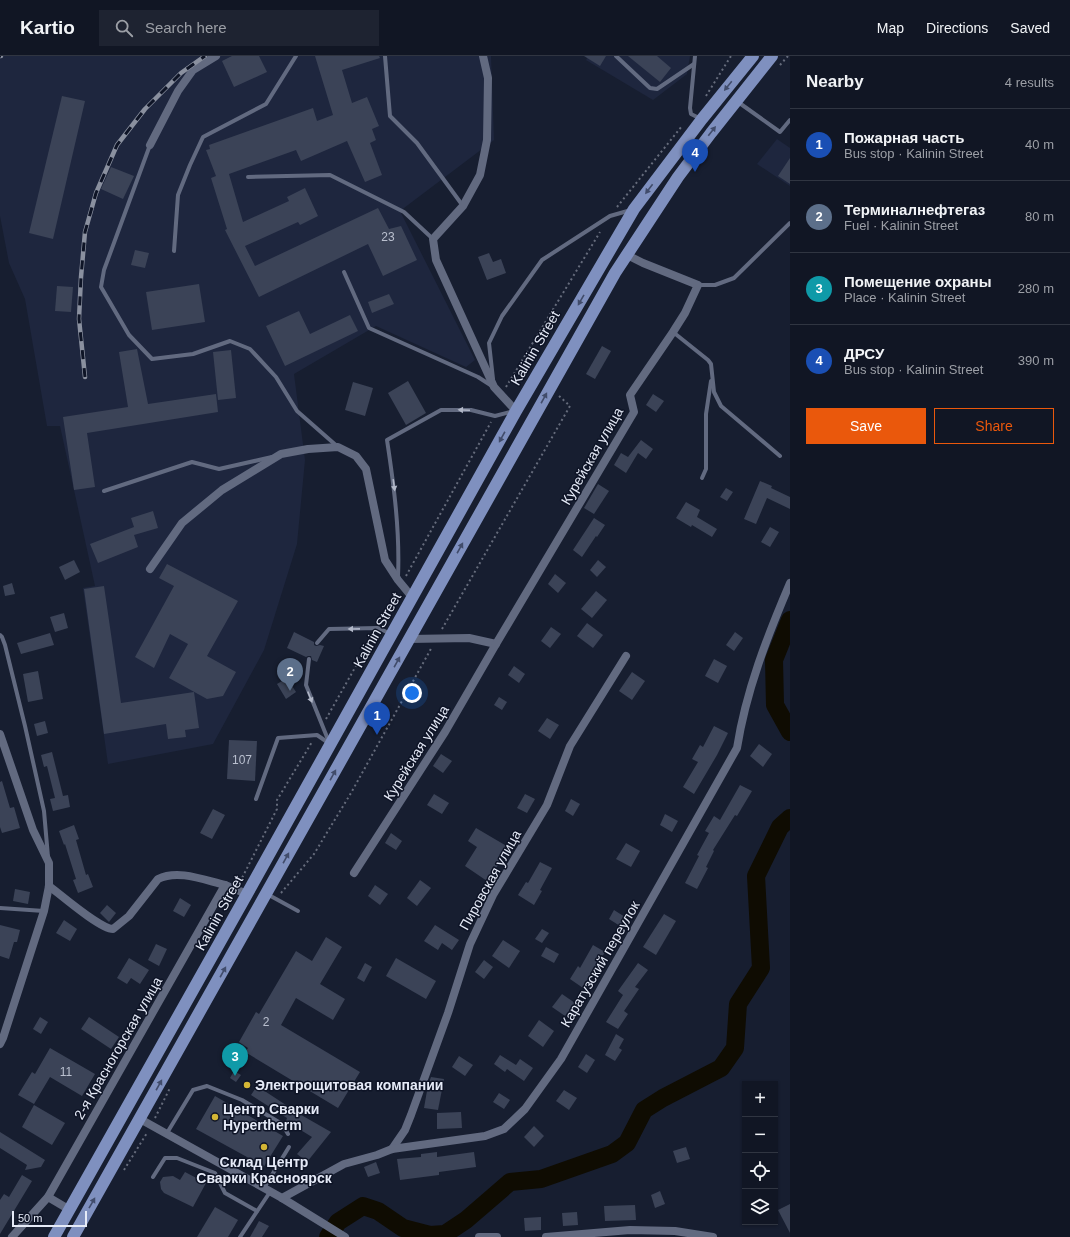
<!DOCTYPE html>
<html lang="en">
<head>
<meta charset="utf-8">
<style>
  :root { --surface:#111624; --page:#1e2331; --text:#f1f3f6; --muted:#9c9fa6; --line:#303541; --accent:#ea580c }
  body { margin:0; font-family:Helvetica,sans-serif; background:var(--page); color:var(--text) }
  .controls { position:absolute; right:12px; bottom:12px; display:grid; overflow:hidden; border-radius:0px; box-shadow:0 1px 3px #0004 }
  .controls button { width:36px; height:36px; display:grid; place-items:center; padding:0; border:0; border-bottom:1px solid var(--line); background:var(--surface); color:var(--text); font:20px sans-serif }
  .scale { position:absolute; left:12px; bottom:10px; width:75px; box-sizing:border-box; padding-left:4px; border:2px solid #e5eaf7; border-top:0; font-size:11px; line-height:14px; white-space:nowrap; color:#e5eaf7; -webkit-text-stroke:3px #0e1426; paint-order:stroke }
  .you { position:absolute; left:412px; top:637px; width:14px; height:14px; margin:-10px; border:3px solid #fff; border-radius:50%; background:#1a73e8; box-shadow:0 0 0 6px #1a73e833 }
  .badge { display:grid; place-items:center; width:26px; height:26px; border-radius:50%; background:var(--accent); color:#fff; font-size:13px; font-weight:700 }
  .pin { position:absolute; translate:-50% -33px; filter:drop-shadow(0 1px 2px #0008) }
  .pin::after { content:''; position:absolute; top:21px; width:14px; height:12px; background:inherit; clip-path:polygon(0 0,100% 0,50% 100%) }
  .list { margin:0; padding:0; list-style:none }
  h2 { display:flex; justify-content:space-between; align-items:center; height:52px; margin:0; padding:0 16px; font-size:17px }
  h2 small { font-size:13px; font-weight:400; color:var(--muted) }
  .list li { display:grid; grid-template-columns:26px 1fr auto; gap:12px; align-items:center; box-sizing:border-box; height:72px; padding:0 16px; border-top:1px solid var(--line) }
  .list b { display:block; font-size:15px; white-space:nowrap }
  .list p { margin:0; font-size:13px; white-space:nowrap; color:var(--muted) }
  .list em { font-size:13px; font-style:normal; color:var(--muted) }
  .actions { display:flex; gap:8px; padding:12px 16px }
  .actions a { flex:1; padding:9px 0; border:1px solid var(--accent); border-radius:0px; text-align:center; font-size:14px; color:var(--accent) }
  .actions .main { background:var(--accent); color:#fff }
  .icon { flex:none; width:22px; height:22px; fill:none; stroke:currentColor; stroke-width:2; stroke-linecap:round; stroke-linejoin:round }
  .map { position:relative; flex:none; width:790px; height:1181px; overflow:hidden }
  header { display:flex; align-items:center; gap:24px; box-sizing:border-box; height:56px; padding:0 20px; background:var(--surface); border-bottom:1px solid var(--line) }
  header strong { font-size:19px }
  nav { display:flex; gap:22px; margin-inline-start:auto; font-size:14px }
  .search { width:280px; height:36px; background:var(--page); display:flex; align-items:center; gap:10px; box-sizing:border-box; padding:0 14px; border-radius:0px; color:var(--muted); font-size:15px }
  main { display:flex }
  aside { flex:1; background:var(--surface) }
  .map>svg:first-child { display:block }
  .built { fill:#1e263e }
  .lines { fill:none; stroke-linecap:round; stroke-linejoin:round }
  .river { stroke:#0f0c02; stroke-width:18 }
  .building { fill:#3b4357 }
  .path { stroke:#666c7c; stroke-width:2; stroke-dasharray:2 3; stroke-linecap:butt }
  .lane { stroke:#626a80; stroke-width:4 }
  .street { stroke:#626a80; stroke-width:8 }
  .primary { stroke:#7f90bf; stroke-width:12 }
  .rail-casing { stroke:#8a909f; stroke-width:4.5 }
  .rail { stroke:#0e1426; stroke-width:3; stroke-dasharray:9; stroke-linecap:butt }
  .oneway { fill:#414c6b }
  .oneway2 { fill:#b1b7c7 }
  .poi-dot { fill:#d4b635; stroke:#0e1426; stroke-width:1.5 }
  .labels { text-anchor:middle; stroke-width:3; stroke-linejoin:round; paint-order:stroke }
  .number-label { font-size:12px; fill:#bac0cf }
  .street-label { font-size:14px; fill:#e5eaf7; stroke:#0e1426 }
  .poi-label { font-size:14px; font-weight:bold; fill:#e5eaf7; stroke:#0e1426; text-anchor:start }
</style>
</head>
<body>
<header>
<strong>Kartio</strong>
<div class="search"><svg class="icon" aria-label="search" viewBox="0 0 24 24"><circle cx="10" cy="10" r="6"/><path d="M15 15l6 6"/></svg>Search here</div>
<nav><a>Map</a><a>Directions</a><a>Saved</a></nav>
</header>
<main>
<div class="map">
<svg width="790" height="1181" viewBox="0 0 790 1181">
  <rect width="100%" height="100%" fill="#171e30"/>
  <g class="built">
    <polygon points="0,0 491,0 494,84 400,155 475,304 466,311 376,270 294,318 305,404 297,488 264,594 213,688 108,708 83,532 95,530 60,370 47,370 25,243 9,207 0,160"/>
    <polygon points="589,0 690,0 687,18 653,44 586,4"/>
    <polygon points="777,83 790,92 790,130 757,108"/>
  </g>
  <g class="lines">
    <g class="river">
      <polyline points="790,564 774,604 775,649 790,676"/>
      <polyline points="328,1181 338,1166 363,1150 378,1155 403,1172 430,1179 445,1178 466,1164 510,1126 541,1123 612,1098 627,1087 644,1054 663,1042 721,1012 735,992 738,948 761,912 756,820 780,771 790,762"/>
    </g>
  </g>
  <g class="building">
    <polygon points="232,0 259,0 267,16 234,31 222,5"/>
    <polygon points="315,0 379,0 380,2 342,14 352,47 367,41 379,70 372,73 376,84 370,87 382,119 365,126 347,85 301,105 296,94 229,118 243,166 289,145 287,141 305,132 318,160 300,169 298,166 245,190 255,210 378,152 389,173 401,170 417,204 383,220 368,188 259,241 225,174 227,173 211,122 216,120 206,94 210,93 209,89 313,52 317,65 333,59"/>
    <polygon points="584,0 606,0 600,10"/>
    <polygon points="628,0 657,0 671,12 660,26"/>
    <polygon points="62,40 85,45 53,183 29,177"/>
    <polygon points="790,102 790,128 778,120"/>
    <polygon points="111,111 134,120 123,143 101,133"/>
    <polygon points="135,194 149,197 145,212 131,209"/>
    <polygon points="489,197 493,206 501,203 506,217 487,224 478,201"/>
    <polygon points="199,228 205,266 152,274 146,236"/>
    <polygon points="57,230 73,231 71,256 55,255"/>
    <polygon points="389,238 394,248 372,257 368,246"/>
    <polygon points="299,255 310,278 350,259 358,275 285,310 266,270"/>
    <polygon points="602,290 611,295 595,323 586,318"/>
    <polygon points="137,293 148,348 216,338 218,356 87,377 95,431 74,434 63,361 128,351 119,296"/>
    <polygon points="231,294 236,342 218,344 213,296"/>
    <polygon points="408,325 426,357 406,369 388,337"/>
    <polygon points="353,326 373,332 365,360 345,354"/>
    <polygon points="653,338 664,345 656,356 646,349"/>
    <polygon points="641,384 653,393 646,403 638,397 626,417 614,409 621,397 628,401"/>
    <polygon points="760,425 772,430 771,432 790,441 790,453 767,442 756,468 744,463"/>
    <polygon points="598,428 609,435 594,458 584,452"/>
    <polygon points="726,432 733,436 727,445 720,441"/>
    <polygon points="686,446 700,454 697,461 717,473 712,481 692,469 691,471 676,462"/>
    <polygon points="153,455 158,472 134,479 138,491 98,507 90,488 134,471 131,462"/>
    <polygon points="594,462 605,469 597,481 596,480 582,501 573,494"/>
    <polygon points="770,471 779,476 770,491 761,486"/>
    <polygon points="74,504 80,516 65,524 59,511"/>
    <polygon points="598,504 606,511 597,521 590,514"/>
    <polygon points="167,508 238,545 207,600 236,616 223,640 207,643 169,622 188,588 170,578 154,612 135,601 174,530 159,522"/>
    <polygon points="555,518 566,527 558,537 548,528"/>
    <polygon points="12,527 15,538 5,540 3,530"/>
    <polygon points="104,530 121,647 194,636 199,672 185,674 186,681 168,683 166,668 104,678 84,533"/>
    <polygon points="596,535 607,544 592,562 581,553"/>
    <polygon points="64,557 68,572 55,576 50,561"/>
    <polygon points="587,567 603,579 593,592 577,580"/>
    <polygon points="551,571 561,578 550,592 541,585"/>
    <polygon points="294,576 314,586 314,589 316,590 320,589 324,590 317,606 312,604 311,600 308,600 306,601 287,592"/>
    <polygon points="735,576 743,582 734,595 726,589"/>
    <polygon points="50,577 54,589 21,598 17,587"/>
    <polygon points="714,603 727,610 718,627 705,620"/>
    <polygon points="514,610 525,618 519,627 508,619"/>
    <polygon points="38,615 43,643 28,646 23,618"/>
    <polygon points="632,616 645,625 632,644 619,635"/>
    <polygon points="287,622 296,636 286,643 277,628"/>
    <polygon points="499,641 507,646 502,654 494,649"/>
    <polygon points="547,662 559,669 550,683 538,675"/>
    <polygon points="45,665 48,677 37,680 34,668"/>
    <polygon points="714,670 728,677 717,699 694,738 683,731 698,706 692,703 700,689 703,691"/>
    <polygon points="229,684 257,685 255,725 227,723"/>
    <polygon points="759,688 772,698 763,711 750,700"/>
    <polygon points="52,696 63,740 68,739 70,751 53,755 50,743 55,742 47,710 44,711 41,699"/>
    <polygon points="441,698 452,705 443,717 433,710"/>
    <polygon points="2,725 10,752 14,751 20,772 2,777 0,771 0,726"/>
    <polygon points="740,729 752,735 737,760 735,759 713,794 714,795 706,811 708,812 697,833 685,827 699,800 697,799 709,777 705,775 714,760 720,764"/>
    <polygon points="434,738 449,747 442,758 427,749"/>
    <polygon points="525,738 535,743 527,757 517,752"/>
    <polygon points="571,743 580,748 573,760 565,755"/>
    <polygon points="213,753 225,759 212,783 200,777"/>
    <polygon points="665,758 678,765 672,776 660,769"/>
    <polygon points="74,769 79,783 76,784 86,819 88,818 93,831 78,837 73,824 76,823 65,788 64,789 59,775"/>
    <polygon points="476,772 510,792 487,825 465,810 477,791 468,785"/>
    <polygon points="391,777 402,785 396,794 385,787"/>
    <polygon points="626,787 640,795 631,811 616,803"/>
    <polygon points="540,806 552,812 540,834 542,835 534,849 518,839 526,826 528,827"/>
    <polygon points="420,824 431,832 417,850 407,842"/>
    <polygon points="375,829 388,838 380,849 368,840"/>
    <polygon points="15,833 30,836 28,848 13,845"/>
    <polygon points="180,842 191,849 184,861 173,855"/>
    <polygon points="107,849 116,857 109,866 100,857"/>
    <polygon points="614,854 625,861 620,870 609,863"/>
    <polygon points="664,858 676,865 656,899 643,891"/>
    <polygon points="64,864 77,873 70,885 56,877"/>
    <polygon points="0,869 20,874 17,886 14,886 9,903 0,900"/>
    <polygon points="435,869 459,884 452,894 442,887 438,894 424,885"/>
    <polygon points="542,873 549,877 542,887 535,883"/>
    <polygon points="326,881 342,891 320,928 345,943 333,964 296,942 281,969 360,1016 338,1052 245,996 248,992 239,986 256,956 259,958 296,895 312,905"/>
    <polygon points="503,884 520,895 509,912 492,900"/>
    <polygon points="156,888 167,893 159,910 148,904"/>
    <polygon points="593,889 605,896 583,932 570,923 578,910 580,912"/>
    <polygon points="546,891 559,898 554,907 541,900"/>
    <polygon points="129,902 149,914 140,928 131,922 127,928 117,922"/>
    <polygon points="396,902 436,925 426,943 386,920"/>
    <polygon points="484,904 493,911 484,923 475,916"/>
    <polygon points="365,907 372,911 364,926 357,922"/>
    <polygon points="638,907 648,914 635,931 639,933 624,955 628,958 618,973 606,966 623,939 618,935"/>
    <polygon points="562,938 575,947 565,960 552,951"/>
    <polygon points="40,961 48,966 41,978 33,973"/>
    <polygon points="89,961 119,981 111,993 81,973"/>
    <polygon points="539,964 554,975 543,991 528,980"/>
    <polygon points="616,978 624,983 619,992 622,994 615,1005 605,999"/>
    <polygon points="50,992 95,1018 82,1040 50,1021 34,1048 18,1039 32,1016 35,1018"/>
    <polygon points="586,998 595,1004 587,1017 578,1011"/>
    <polygon points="500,999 516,1009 520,1003 533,1012 524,1025 507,1013 505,1016 494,1008"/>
    <polygon points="459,1000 473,1009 465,1020 452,1011"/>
    <polygon points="234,1015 241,1019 236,1026 230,1022"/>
    <polygon points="431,1021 444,1023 438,1054 424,1052 428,1029"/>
    <polygon points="257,1030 289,1051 289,1052 331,1076 307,1106 297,1098 312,1081 286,1065 287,1062 251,1039"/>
    <polygon points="564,1034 577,1042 569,1054 556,1045"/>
    <polygon points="499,1037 510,1044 504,1053 493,1046"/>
    <polygon points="215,1040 283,1080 263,1112 247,1101 196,1073"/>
    <polygon points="34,1049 65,1067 52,1089 22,1071"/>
    <polygon points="461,1056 462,1072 437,1073 437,1057"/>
    <polygon points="534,1070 544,1080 534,1091 524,1081"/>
    <polygon points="0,1076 45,1104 41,1111 25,1114 27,1109 0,1092"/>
    <polygon points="686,1091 690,1103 677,1107 673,1095"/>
    <polygon points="437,1096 437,1101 474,1096 476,1111 439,1116 439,1119 400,1124 397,1103 421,1101 421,1098"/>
    <polygon points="376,1106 380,1117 368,1121 364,1111"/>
    <polygon points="185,1116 206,1127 193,1151 164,1137 161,1133 160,1126 163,1121 173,1120 180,1124"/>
    <polygon points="22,1119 32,1125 0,1178 0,1144 4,1138 9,1141"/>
    <polygon points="660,1135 665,1148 655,1152 651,1139"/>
    <polygon points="790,1148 790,1177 778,1154"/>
    <polygon points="635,1149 636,1164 605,1165 604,1150"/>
    <polygon points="215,1151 238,1164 228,1181 197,1181"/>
    <polygon points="577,1156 578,1169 563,1170 562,1157"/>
    <polygon points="541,1161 541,1174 525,1175 524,1162"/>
    <polygon points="259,1165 269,1170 262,1181 250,1181"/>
  </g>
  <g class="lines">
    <g class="path">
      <polyline points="780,9 788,0"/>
      <polyline points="706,40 731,0"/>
      <polyline points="617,151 682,70"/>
      <polyline points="506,331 600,176"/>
      <polyline points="406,520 491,366"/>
      <polyline points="381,566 397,536"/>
      <polyline points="442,573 570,350 558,339"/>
      <polyline points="326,663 374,578"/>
      <polyline points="240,826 277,753 277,744 312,686"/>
      <polyline points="281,837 314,798 351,737 432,591"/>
      <polyline points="155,1062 170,1032"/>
      <polyline points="124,1114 147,1077"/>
    </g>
    <g class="lane">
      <polyline points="385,0 390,60 417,87 463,150"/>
      <polyline points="616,0 650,32 657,33 694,8"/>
      <polyline points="695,0 690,52 691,58 701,63"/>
      <polyline points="738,46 780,76 790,64"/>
      <polyline points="150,89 104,214 101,231 129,279 152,303 193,298 230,285 250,293 276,321 297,355 338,391"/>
      <polyline points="248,121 330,119 404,156 433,183"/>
      <polyline points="174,195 178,139 190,109 203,81 266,48 296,0"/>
      <polyline points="344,216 369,272 478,321 492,330"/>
      <polyline points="698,229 715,229 734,222 790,167"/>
      <polyline points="673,276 708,304 711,308 714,336 721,350 780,400"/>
      <polyline points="493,323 489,287 502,260 542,204 610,160 631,154"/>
      <polyline points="702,422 706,413 706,358 711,325"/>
      <polyline points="104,435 192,406 219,413 272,401"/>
      <path d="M398,521C400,476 394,430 387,384L441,354H471L495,360L514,355"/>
      <polyline points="0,579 2,581 5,589 25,670 44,755 48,801"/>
      <polyline points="317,587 329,573 378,572 391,578"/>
      <polyline points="309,603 306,629 329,686"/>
      <polyline points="256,743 278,682 317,679 330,688"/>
      <polyline points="267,838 298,855"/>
      <polyline points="0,852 44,855"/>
      <polyline points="167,1077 193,1034 207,1030 242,1044 282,1068 288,1078"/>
      <polyline points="153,1121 165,1102 177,1102 215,1117 225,1137 257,1155"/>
      <polyline points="264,1132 289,1091"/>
      <polyline points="240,1181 270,1136 269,1135"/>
    </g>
    <g class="street">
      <polyline points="483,0 488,22 487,84 480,119 463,150 433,183 436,204 494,331 516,355"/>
      <polyline points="150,89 178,35 193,14 216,0"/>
      <polyline points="150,513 182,467 222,434 281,398 308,393 338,391 356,400 366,413 385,504 398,524 412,541"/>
      <polyline points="409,583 469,582 496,588"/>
      <polyline points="0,678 33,774 49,807 49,830 44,855 3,982 0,988"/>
      <polyline points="354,817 445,676 496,588 634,356 630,339 673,276 685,257 698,229 643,207 627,199"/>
      <path d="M49,830C61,839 100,873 113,873L129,860L158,823C178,813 204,824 225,829"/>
      <polyline points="140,1063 282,1142 345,1181"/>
      <polyline points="392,1093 405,1074 411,1059 448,957 470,888 493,839 547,749 570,690 626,600"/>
      <polyline points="48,1141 70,1154"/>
      <path d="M282,1142L344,1108L377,1099L392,1093L485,1080L504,1073L525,1053L561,1003L737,692C746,635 767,581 790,527"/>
      <polyline points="12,1181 48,1141 225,829 247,838"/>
      <polyline points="479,1181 497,1181"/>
      <polyline points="546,1181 630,1174 675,1175 713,1181"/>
    </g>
    <g class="primary">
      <polyline points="54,1181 247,838 516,355 634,153 702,63 753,0"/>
      <polyline points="73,1181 615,217 678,121 711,77 772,0"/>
    </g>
    <defs>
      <g id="rail">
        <polyline points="0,0 1,0"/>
        <polyline points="85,321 79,263 81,221 85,176 96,137 117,89 145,53 181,17 205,0"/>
      </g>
    </defs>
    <use href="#rail" class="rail-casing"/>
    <use href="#rail" class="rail"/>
  </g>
  <defs><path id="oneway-solid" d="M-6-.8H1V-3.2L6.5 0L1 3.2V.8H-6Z"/></defs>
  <g class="oneway">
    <use href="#oneway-solid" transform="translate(728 30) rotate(129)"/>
    <use href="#oneway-solid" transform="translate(712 75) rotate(-52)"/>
    <use href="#oneway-solid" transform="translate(649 133) rotate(127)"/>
    <use href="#oneway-solid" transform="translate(581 244) rotate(120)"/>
    <use href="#oneway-solid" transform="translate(544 342) rotate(-61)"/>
    <use href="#oneway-solid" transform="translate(502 381) rotate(119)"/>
    <use href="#oneway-solid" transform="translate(460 492) rotate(-61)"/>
    <use href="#oneway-solid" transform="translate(397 606) rotate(-61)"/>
    <use href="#oneway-solid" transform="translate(333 719) rotate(-61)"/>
    <use href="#oneway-solid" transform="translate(286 802) rotate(-61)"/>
    <use href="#oneway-solid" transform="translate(223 916) rotate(-61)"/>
    <use href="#oneway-solid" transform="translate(159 1029) rotate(-61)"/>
    <use href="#oneway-solid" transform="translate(92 1147) rotate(-60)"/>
  </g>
  <g class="oneway2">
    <use href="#oneway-solid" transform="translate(464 354) rotate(-178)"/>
    <use href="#oneway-solid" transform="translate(394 429) rotate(82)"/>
    <use href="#oneway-solid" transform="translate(354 573) rotate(179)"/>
    <use href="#oneway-solid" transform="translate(310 641) rotate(68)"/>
  </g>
  <g class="poi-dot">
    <circle cx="247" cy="1029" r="4"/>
    <circle cx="215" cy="1061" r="4"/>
    <circle cx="264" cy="1091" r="4"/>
  </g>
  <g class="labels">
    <g class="number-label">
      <text x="388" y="185">23</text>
      <text x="242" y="708">107</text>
      <text x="266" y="970">2</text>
      <text x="66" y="1020">11</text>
    </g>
    <g class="street-label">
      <text transform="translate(535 292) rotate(-60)" y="5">Kalinin Street</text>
      <text transform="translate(592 400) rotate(-60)" y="5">Курейская улица</text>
      <text transform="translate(377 574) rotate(-61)" y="5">Kalinin Street</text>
      <text transform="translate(416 697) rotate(-58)" y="5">Курейская улица</text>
      <text transform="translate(490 824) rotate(-61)" y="5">Пировская улица</text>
      <text transform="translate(219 857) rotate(-61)" y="5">Kalinin Street</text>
      <text transform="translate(600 908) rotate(-60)" y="5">Каратузский переулок</text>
      <text transform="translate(118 992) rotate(-60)" y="5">2-я Красногорская улица</text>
    </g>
    <g class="poi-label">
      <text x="255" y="1034">Электрощитовая компании</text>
      <text x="223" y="1058">Центр Сварки<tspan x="223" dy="16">Hypertherm</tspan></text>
      <text x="264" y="1111" text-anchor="middle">Склад Центр<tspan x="264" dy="16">Сварки Красноярск</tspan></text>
    </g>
  </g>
</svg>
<div class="controls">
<button>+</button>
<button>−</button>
<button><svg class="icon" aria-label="locate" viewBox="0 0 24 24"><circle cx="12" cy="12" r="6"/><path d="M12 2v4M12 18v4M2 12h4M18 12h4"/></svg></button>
<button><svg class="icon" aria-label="layers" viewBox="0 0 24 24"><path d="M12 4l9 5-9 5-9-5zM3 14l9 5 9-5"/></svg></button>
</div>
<div class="scale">50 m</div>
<div class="you"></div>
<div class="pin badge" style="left:377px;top:679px;background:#1a4fb4">1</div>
<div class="pin badge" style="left:290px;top:635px;background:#5c6f8a">2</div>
<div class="pin badge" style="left:235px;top:1020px;background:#0f9aa8">3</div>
<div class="pin badge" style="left:695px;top:116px;background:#1a4fb4">4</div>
</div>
<aside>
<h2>Nearby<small>4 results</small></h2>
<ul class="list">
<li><span class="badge" style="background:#1a4fb4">1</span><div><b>Пожарная часть</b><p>Bus stop · Kalinin Street</p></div><em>40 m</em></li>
<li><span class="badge" style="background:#5c6f8a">2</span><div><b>Терминалнефтегаз</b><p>Fuel · Kalinin Street</p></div><em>80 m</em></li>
<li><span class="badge" style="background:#0f9aa8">3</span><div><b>Помещение охраны</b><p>Place · Kalinin Street</p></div><em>280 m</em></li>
<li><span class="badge" style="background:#1a4fb4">4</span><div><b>ДРСУ</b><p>Bus stop · Kalinin Street</p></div><em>390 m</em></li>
</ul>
<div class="actions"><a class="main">Save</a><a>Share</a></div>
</aside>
</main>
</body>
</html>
